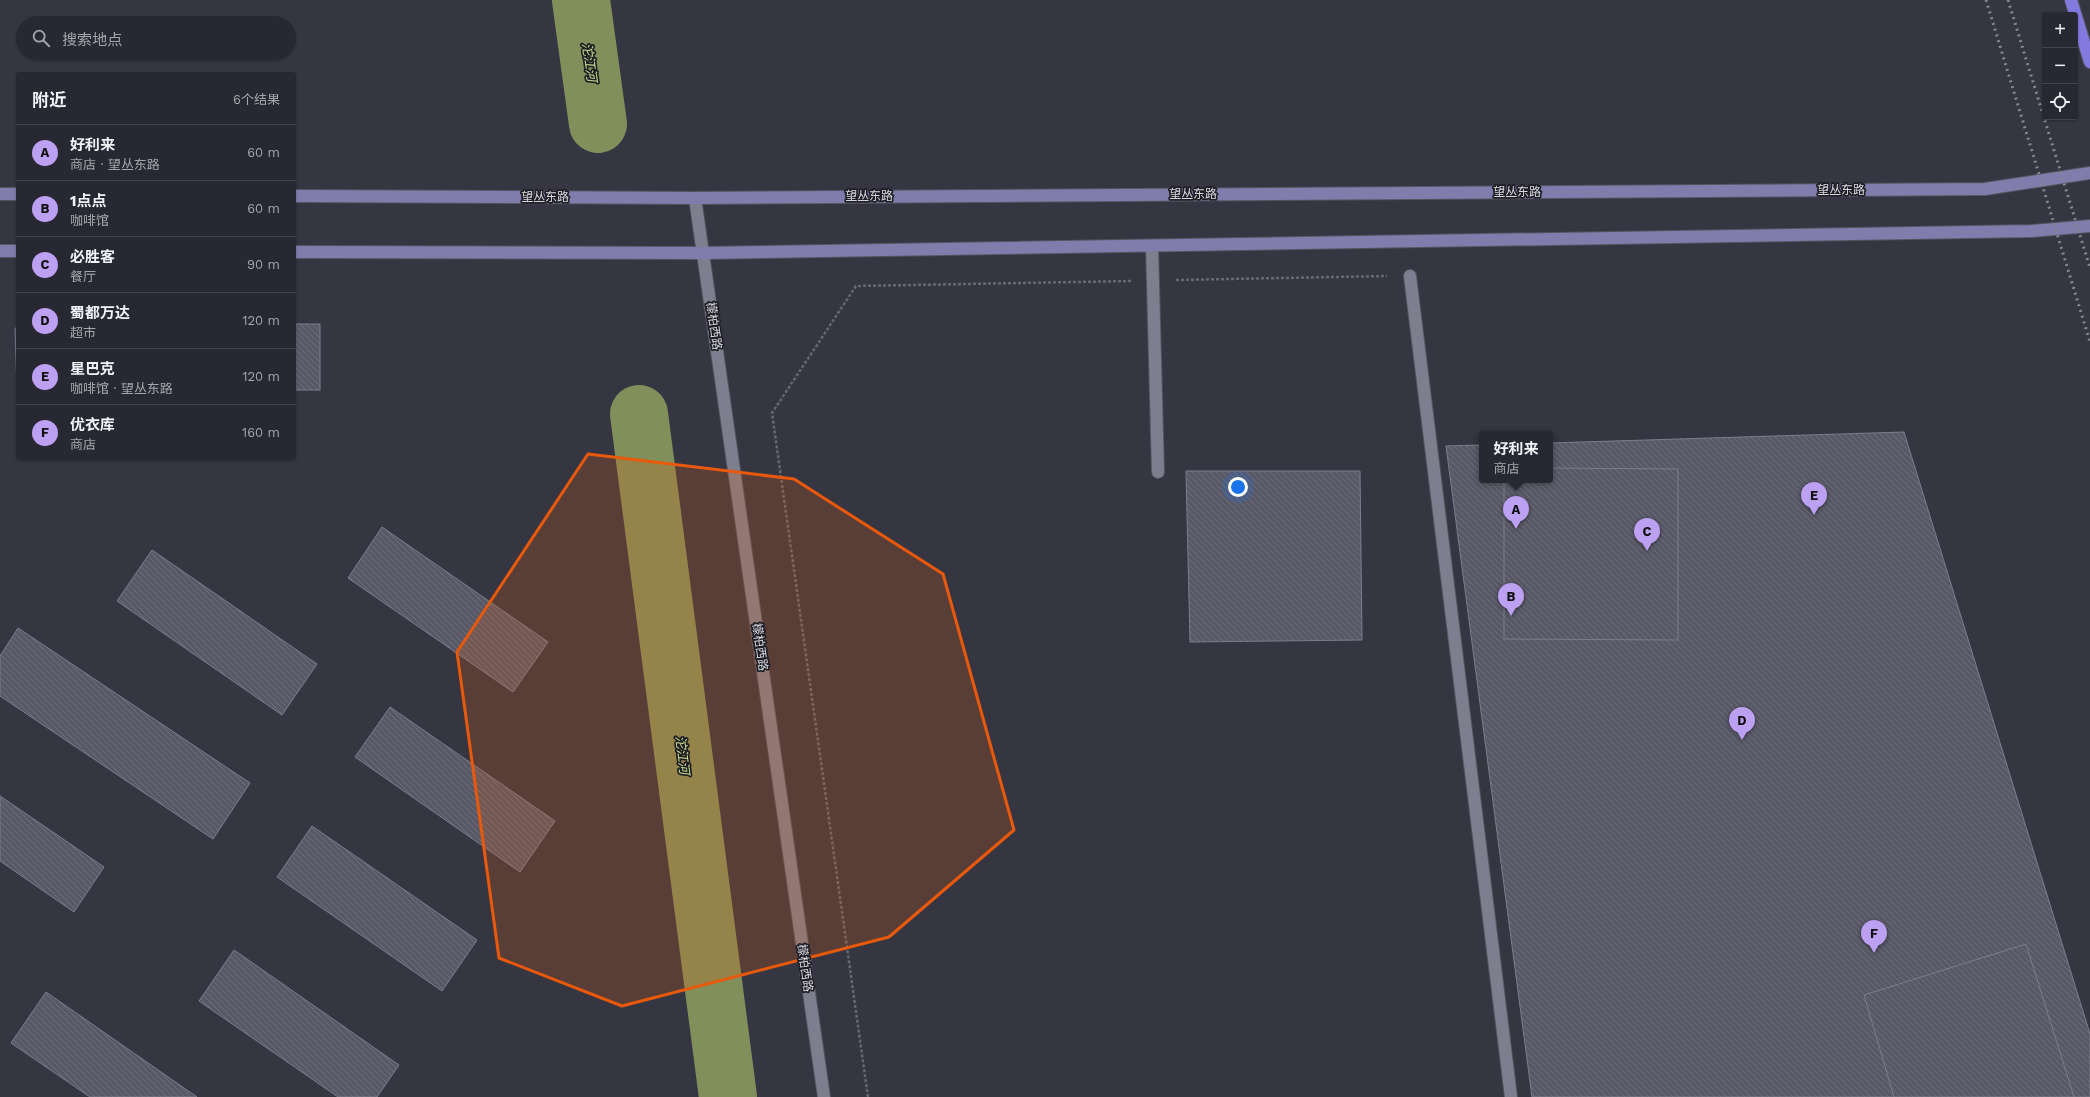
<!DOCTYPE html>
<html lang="zh">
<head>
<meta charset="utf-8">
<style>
  :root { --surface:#282832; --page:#30303a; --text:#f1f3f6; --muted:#a5a6ac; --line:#44444d; --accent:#bca0f2 }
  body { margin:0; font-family:"Work Sans","Noto Sans SC",sans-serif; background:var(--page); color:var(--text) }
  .controls { position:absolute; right:12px; top:12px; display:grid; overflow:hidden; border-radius:4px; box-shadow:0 1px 3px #0004 }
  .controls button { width:36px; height:36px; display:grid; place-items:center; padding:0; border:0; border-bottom:1px solid var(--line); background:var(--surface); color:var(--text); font:20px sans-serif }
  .you { position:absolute; left:1238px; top:487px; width:14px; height:14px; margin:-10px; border:3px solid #fff; border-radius:50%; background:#1a73e8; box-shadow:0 0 0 6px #1a73e833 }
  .badge { display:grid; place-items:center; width:26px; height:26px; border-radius:50%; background:var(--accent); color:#111; font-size:13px; font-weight:700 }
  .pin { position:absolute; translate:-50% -33px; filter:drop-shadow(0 1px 2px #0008) }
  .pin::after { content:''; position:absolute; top:21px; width:14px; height:12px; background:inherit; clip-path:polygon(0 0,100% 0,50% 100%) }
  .popup { position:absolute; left:1479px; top:431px; width:74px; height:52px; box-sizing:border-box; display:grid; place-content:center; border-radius:4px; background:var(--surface); filter:drop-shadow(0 1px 3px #0005); font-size:13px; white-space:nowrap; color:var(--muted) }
  .popup b { font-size:15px; color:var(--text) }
  .popup::after { content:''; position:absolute; left:50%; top:100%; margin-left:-8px; border:8px solid transparent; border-top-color:var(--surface) }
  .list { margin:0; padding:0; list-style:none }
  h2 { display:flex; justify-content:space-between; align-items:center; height:52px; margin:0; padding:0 16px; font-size:17px }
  h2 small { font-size:13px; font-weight:400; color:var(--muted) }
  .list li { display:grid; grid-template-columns:26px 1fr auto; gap:12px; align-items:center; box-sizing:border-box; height:56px; padding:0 16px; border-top:1px solid var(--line) }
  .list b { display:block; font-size:15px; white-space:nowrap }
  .list p { margin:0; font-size:13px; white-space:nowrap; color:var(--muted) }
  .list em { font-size:13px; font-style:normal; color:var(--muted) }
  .icon { flex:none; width:22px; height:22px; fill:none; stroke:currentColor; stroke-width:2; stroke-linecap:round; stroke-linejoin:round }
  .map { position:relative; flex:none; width:2090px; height:1097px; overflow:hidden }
  .search { position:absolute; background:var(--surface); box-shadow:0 1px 3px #0004; left:16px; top:16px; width:280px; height:44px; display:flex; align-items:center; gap:10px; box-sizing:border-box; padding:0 14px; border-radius:22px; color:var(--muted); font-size:15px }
  .panel { position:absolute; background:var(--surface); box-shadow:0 1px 3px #0004; left:16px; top:72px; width:280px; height:388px; border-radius:4px }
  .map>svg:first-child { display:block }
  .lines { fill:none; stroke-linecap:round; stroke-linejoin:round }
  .river { stroke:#818f5a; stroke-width:58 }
  .building { fill:url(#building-back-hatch); stroke:#7d7d8d }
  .pedestrian-casing { stroke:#545560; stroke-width:14 }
  .minor-casing { stroke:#545560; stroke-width:14 }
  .secondary-casing { stroke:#545560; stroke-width:14 }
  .trunk-casing { stroke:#545560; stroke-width:14 }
  .path { stroke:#676773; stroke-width:2.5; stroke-dasharray:3 2; stroke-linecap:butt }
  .pedestrian { stroke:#7e7f8e; stroke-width:12 }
  .minor { stroke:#7e7f8e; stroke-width:12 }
  .secondary { stroke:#807dac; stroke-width:12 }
  .trunk { stroke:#837adf; stroke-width:12 }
  .rail { stroke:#868691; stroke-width:3; stroke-dasharray:2 4; stroke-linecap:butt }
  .marked { fill:#e8590c; fill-opacity:0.2; stroke:#e8590c; stroke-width:3; stroke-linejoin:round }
  .labels { text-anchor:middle; stroke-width:3.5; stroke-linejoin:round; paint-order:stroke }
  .street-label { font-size:12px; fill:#d6d7df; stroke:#1e1e24 }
  .water-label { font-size:13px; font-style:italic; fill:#cbe091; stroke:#1e1e24 }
</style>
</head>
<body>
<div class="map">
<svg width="2090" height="1097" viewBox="0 0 2090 1097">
  <defs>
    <pattern id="building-back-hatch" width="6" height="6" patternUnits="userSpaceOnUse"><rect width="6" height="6" fill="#585867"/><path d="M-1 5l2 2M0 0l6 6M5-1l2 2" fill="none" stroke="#6f6f7c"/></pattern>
  </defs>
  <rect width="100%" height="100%" fill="#363643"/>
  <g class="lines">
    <g class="river">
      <polyline points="581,0 598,124"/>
      <polyline points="639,414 728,1097"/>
    </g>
  </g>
  <g class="building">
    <rect x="294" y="324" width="26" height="66"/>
    <polygon points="15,328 18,328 18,393 17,393"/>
    <polygon points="1904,432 2090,1034 2090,1097 1532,1097 1446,446 1482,445 1482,480 1550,480 1550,443"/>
    <polygon points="1550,468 1678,469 1678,640 1504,639 1504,480 1550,480"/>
    <polygon points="1186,471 1360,471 1362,640 1190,642"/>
    <polygon points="382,527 548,642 513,692 348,578"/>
    <polygon points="152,550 317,664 282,715 117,601"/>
    <polygon points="18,628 250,783 213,839 0,696 0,656"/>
    <polygon points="390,707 555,821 520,872 355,757"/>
    <polygon points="0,796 104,867 74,912 0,861"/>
    <polygon points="312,826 477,940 442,991 277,877"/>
    <polygon points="2026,944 2074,1097 1894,1097 1864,995"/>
    <polygon points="234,950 399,1065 377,1097 338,1097 199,1001"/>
    <polygon points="46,992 197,1097 90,1097 11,1043"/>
  </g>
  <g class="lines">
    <defs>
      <polyline id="pedestrian" points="1410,276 1511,1097"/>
      <g id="minor">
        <polyline points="695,198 824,1097"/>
        <polyline points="1152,246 1158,472"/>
      </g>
      <g id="secondary">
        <polyline points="0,194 18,194"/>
        <polyline points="294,196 695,198 1985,189 2090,173"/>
        <polyline points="0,251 18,251"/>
        <polyline points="294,252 704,253 2031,231 2090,226"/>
      </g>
      <polyline id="trunk" points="2071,0 2090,62"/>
    </defs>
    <use href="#pedestrian" class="pedestrian-casing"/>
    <use href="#minor" class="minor-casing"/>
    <use href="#secondary" class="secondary-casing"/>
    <use href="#trunk" class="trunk-casing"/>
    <g class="path">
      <polyline points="1176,280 1387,276"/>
      <polyline points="868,1097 772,413 856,286 1131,281"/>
    </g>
    <use href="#pedestrian" class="pedestrian"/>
    <use href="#minor" class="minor"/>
    <use href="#secondary" class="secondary"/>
    <use href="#trunk" class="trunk"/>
    <g class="rail">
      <polyline points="1986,0 2090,342"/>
      <polyline points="2008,0 2090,268"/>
    </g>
  </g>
  <path class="marked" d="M588,454L794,479L943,574L1014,830L889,937L622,1006L499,958L457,652Z"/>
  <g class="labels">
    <g class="street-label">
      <text x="1841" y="194">望丛东路</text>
      <text x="1517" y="196">望丛东路</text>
      <text x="1193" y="198">望丛东路</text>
      <text x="869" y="200">望丛东路</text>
      <text x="545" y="201">望丛东路</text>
      <text transform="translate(714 326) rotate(82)" y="4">檬柏西路</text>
      <text transform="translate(760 647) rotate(82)" y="4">檬柏西路</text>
      <text transform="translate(805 968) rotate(82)" y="4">檬柏西路</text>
    </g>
    <g class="water-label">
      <text transform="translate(590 62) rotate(82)" y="5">沱江河</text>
      <text transform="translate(683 755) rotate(83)" y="5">沱江河</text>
    </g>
  </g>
</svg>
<div class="controls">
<button>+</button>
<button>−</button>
<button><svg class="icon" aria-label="locate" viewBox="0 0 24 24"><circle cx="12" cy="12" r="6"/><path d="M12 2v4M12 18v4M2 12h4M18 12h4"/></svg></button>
</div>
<div class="you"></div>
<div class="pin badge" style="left:1516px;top:529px">A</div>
<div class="popup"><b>好利来</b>商店</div>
<div class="pin badge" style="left:1511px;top:616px">B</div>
<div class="pin badge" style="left:1647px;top:551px">C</div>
<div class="pin badge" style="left:1742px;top:740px">D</div>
<div class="pin badge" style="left:1814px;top:515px">E</div>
<div class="pin badge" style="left:1874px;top:953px">F</div>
<div class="search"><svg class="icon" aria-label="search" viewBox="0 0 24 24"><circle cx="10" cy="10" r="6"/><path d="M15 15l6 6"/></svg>搜索地点</div>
<section class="panel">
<h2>附近<small>6个结果</small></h2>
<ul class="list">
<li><span class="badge">A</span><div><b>好利来</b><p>商店 · 望丛东路</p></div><em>60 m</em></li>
<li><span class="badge">B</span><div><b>1点点</b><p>咖啡馆</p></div><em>60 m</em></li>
<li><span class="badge">C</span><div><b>必胜客</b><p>餐厅</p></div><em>90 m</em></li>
<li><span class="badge">D</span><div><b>蜀都万达</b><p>超市</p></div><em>120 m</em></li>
<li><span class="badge">E</span><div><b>星巴克</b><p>咖啡馆 · 望丛东路</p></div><em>120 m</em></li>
<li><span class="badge">F</span><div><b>优衣库</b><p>商店</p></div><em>160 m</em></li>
</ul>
</section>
</div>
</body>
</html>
